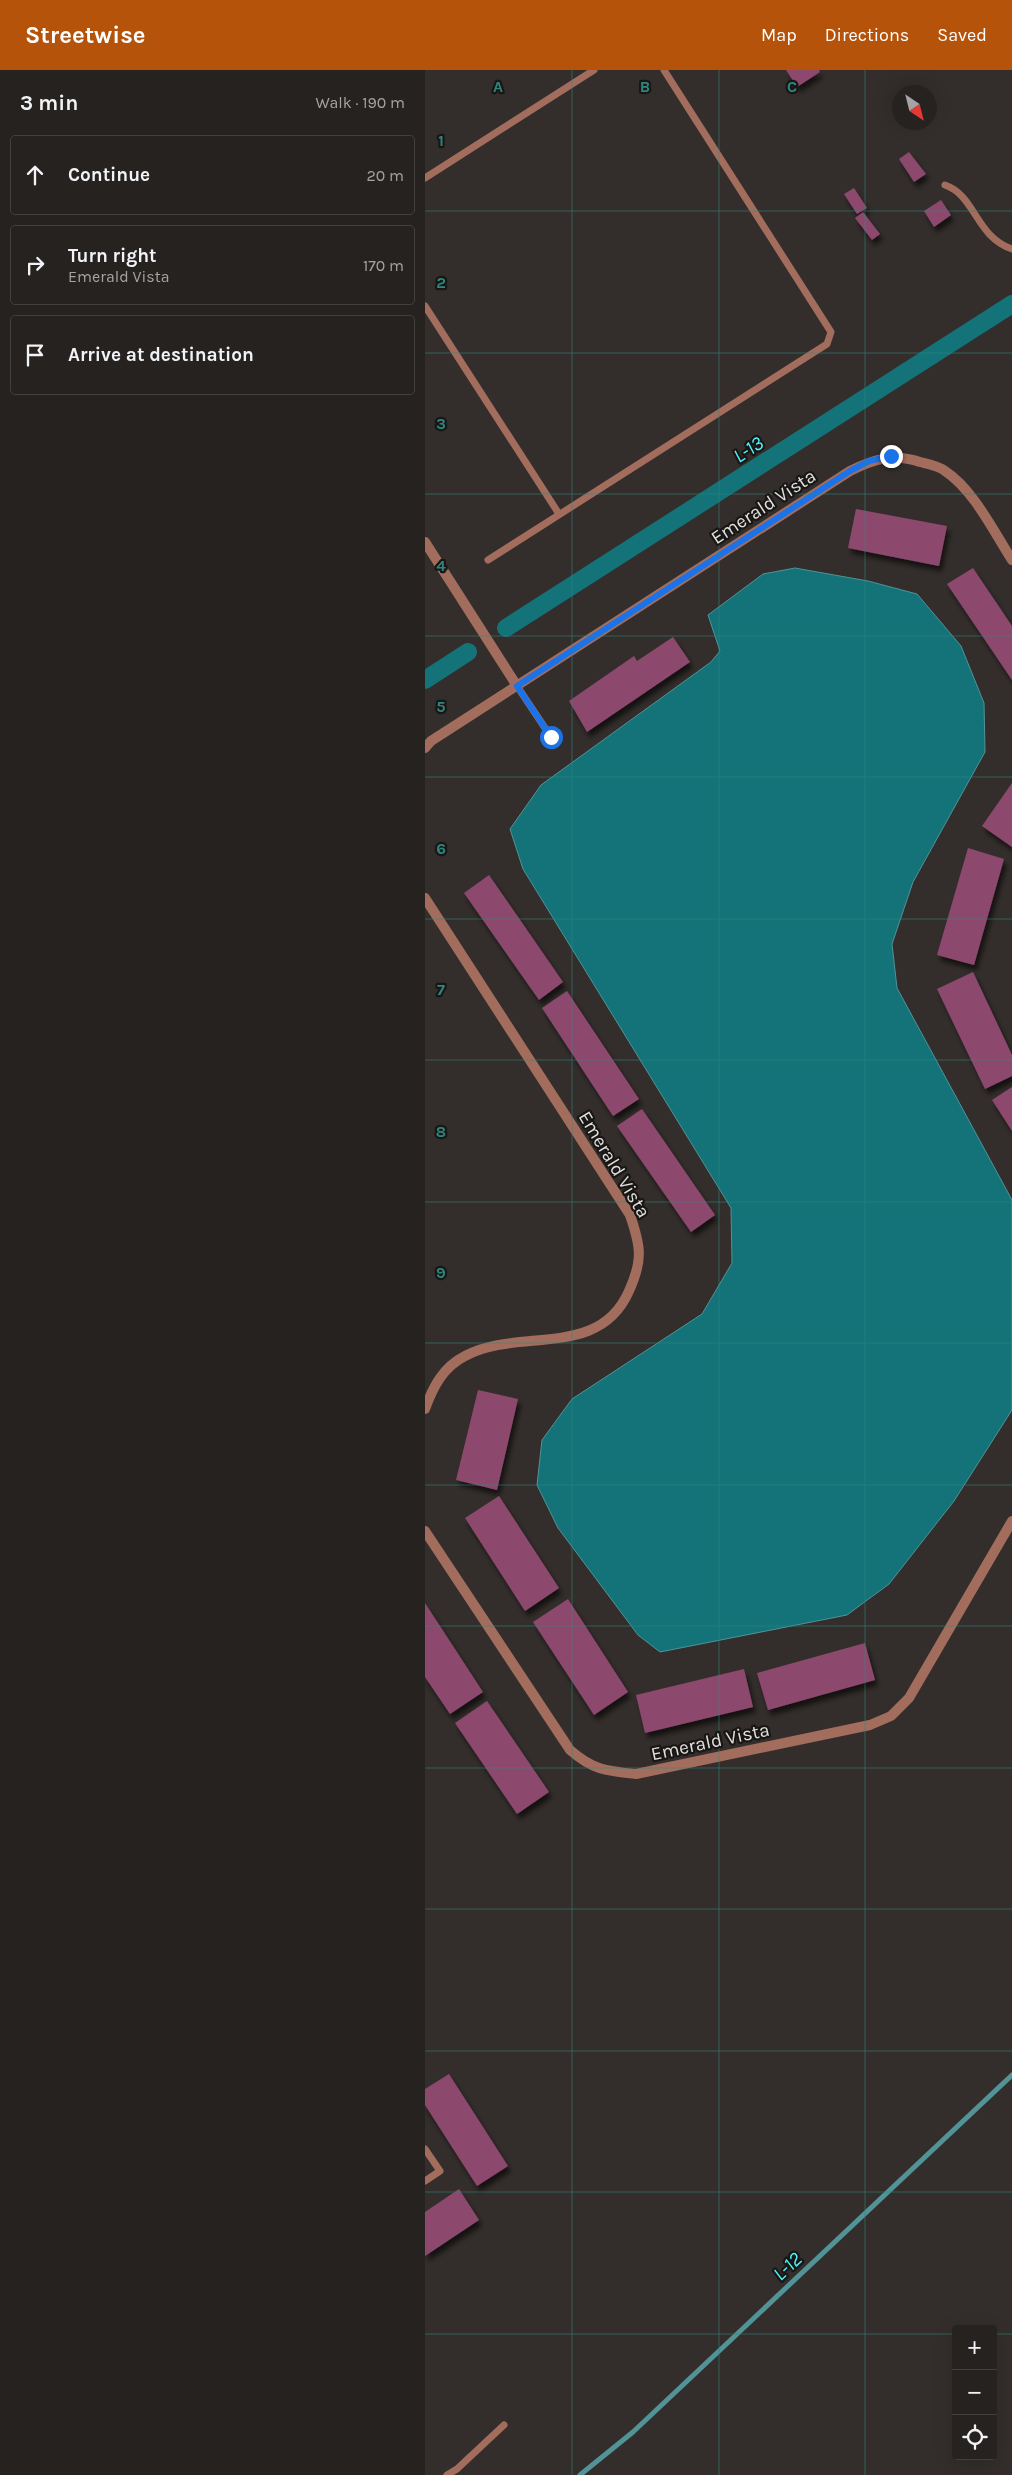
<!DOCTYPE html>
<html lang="en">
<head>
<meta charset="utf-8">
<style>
  :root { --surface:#262220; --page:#2e2a29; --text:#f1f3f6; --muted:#a4a4a5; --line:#423f3e; --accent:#b45309 }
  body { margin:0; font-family:Karla,sans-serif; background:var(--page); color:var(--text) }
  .controls { position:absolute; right:15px; bottom:15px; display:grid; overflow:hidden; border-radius:5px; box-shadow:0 5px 20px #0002 }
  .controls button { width:45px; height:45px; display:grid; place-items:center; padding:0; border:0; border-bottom:1px solid var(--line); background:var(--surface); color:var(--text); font:25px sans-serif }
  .compass { position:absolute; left:467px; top:15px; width:45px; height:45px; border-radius:50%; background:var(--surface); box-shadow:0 5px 20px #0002; rotate:145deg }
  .stop { position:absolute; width:15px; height:15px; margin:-11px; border:4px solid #1a73e8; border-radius:50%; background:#fff }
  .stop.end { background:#1a73e8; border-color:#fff; box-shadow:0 1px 5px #0008 }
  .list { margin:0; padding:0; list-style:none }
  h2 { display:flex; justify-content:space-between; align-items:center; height:65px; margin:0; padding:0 20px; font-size:21px }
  h2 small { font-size:16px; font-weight:400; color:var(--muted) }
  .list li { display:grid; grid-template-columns:32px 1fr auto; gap:15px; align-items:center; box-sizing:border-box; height:80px; margin:0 10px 10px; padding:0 10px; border:1px solid var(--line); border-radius:5px }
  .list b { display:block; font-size:19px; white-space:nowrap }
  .list p { margin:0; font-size:16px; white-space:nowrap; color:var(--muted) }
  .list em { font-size:16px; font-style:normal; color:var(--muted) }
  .icon { flex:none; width:28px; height:28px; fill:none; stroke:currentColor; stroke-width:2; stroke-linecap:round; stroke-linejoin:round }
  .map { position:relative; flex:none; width:587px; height:2405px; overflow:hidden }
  header { display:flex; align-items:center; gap:30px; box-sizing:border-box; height:70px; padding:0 25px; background:var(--accent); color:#fff }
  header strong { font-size:24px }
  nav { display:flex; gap:28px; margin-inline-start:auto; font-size:18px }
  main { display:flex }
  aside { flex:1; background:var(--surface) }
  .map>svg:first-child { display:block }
  .water { fill:#137379; stroke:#519397 }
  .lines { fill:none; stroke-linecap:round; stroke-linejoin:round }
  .stream { stroke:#519397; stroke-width:5 }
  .canal { stroke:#137379; stroke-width:18 }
  .building { fill:#8d496d; filter:url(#shadow) }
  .lane { stroke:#a36d5e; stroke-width:7 }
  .street { stroke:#a36d5e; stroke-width:10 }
  .route { stroke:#1a73e8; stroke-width:6 }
  .grid { fill:none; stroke:#2f867f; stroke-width:1; stroke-opacity:0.55 }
  .labels { text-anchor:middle; stroke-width:4.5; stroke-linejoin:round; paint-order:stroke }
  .street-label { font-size:19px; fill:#e2dfdd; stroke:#191715 }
  .water-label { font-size:20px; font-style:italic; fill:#4ff3fd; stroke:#191715 }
  .grid-label { font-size:16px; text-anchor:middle; font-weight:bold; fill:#2f867f; stroke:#191715; stroke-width:4.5; stroke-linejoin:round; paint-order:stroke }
</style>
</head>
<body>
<header>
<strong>Streetwise</strong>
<nav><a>Map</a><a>Directions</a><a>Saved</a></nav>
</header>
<main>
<aside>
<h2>3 min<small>Walk · 190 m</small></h2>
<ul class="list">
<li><svg class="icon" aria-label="ahead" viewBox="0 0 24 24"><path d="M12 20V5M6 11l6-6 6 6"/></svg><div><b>Continue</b></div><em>20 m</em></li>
<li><svg class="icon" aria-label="right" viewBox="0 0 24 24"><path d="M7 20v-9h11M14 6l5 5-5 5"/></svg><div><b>Turn right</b><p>Emerald Vista</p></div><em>170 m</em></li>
<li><svg class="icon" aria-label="arrive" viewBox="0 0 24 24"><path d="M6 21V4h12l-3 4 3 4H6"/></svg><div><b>Arrive at destination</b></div></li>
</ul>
</aside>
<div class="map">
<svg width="587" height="2405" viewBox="0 0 587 2405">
  <defs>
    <filter id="shadow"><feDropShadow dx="3" dy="5.5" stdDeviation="2.5" flood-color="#0009"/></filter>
  </defs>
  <rect width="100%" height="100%" fill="#332e2b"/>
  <polygon class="water" points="370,498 443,511 492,524 536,576 559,633 560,682 488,812 467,874 472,918 587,1130 587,1340 529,1431 464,1514 422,1545 235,1582 213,1565 133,1458 112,1415 117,1370 147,1329 277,1244 307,1193 306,1138 98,799 85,759 116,715 286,592 295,581 283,545 338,504"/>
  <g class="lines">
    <polyline class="stream" points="155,2405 208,2362 587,2005"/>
    <g class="canal">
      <polyline points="81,558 587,234"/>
      <polyline points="0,610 43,582"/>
    </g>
  </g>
  <g class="building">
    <polygon points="361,0 394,0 395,2 372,17"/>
    <polygon points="484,82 501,104 489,112 474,89"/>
    <polygon points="429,118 442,138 432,144 419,124"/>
    <polygon points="516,130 526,145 509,157 499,141"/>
    <polygon points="438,142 455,164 447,170 430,148"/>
    <polygon points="431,439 522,456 514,496 423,478"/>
    <polygon points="548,498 587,556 587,610 522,514"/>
    <polygon points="248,567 265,592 162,662 144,631 209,586 212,591"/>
    <polygon points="587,713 587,777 557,756"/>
    <polygon points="543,778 579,789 549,895 512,885"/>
    <polygon points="64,805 138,912 114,930 39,823"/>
    <polygon points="548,902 587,985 587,1006 560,1019 512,919"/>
    <polygon points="142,921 214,1029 188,1046 117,938"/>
    <polygon points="587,1017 587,1061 567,1030"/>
    <polygon points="217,1039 290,1145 266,1162 192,1056"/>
    <polygon points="53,1320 93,1329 72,1420 31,1410"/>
    <polygon points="74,1426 134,1518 100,1541 40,1448"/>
    <polygon points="143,1529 203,1622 169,1645 108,1552"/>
    <polygon points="0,1533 58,1622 25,1644 0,1607"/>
    <polygon points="440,1573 450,1610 343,1640 332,1603"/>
    <polygon points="319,1599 328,1637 220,1663 211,1625"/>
    <polygon points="62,1631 124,1722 92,1744 30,1653"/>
    <polygon points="24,2004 83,2096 52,2116 0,2035 0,2019"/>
    <polygon points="34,2119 54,2150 0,2186 0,2142"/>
  </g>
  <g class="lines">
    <g class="lane">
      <polyline points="0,108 169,0"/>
      <path d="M520,115C551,126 550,166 587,179"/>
      <polyline points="0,236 134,444"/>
      <polyline points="63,490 402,274 406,262 239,0"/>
      <polyline points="92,616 126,667"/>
      <polyline points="0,2079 15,2101 0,2111"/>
      <polyline points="22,2405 32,2399 79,2355"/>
    </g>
    <g class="street">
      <polyline points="0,472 92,616"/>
      <path d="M0,678L6,671L425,401C449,389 469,383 495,392C503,394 514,396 520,401C548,419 569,462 587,490"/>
      <path d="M0,828L205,1145C216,1177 218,1190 204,1221C174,1290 93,1257 40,1286C18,1297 8,1317 0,1339"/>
      <path d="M0,1461L145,1680C168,1700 181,1701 211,1704L445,1655L466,1646L484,1628L587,1451"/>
    </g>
  </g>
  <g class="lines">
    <polyline class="route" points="126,667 92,616 425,401 444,391 466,386"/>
  </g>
  <path class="grid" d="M147,0V2405M294,0V2405M440,0V2405M0,141H587M0,283H587M0,424H587M0,566H587M0,707H587M0,849H587M0,990H587M0,1132H587M0,1273H587M0,1415H587M0,1556H587M0,1698H587M0,1839H587M0,1981H587M0,2122H587M0,2264H531M568,2264H587"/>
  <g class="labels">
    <g class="street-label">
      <text transform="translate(338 436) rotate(-33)" y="7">Emerald Vista</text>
      <text transform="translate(190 1094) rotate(59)" y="7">Emerald Vista</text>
      <text transform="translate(285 1671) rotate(-12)" y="7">Emerald Vista</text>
    </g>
    <g class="water-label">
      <text transform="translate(323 379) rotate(-33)" y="7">L-13</text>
      <text transform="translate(362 2196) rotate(-43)" y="7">L-12</text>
    </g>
  </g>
  <g class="grid-label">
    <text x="73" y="22">A</text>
    <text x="220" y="22">B</text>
    <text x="367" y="22">C</text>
    <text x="16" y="76">1</text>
    <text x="16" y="218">2</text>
    <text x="16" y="359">3</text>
    <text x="16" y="501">4</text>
    <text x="16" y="642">5</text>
    <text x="16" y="784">6</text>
    <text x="16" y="925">7</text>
    <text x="16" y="1067">8</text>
    <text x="16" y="1208">9</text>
  </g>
</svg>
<div class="controls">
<button>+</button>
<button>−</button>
<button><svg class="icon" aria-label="locate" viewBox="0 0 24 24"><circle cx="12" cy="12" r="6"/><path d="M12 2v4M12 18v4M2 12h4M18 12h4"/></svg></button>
</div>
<svg class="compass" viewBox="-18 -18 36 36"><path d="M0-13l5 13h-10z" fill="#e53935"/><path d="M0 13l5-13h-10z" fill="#a4a4a5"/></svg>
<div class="stop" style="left:126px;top:667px"></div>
<div class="stop end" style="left:466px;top:386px"></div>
</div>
</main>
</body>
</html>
